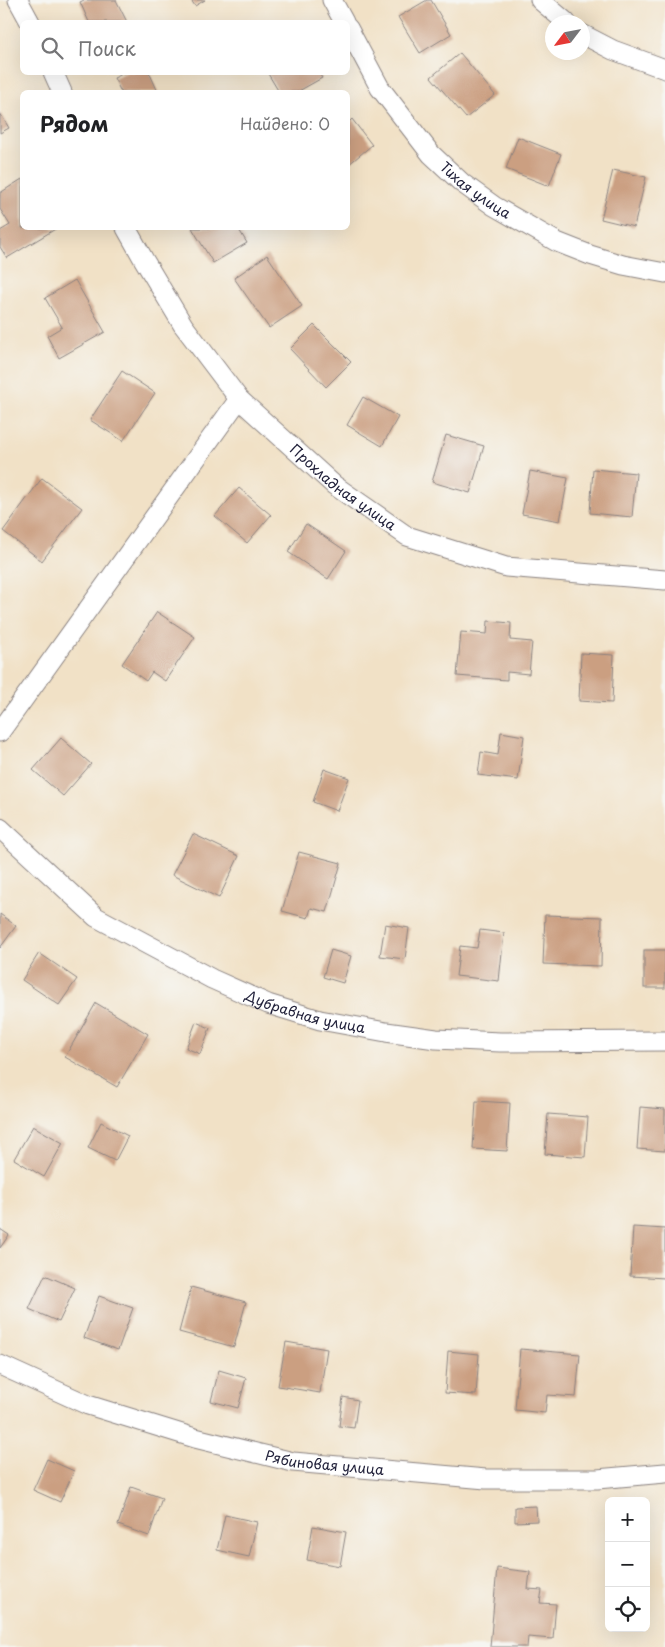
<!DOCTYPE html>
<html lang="ru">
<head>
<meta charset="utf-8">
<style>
  :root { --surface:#fff; --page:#f2f2f2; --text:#202124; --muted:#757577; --line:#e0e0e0 }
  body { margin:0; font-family:"Playpen Sans",sans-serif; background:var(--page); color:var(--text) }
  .controls { position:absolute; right:15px; bottom:15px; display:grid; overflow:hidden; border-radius:8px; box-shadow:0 5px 20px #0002 }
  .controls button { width:45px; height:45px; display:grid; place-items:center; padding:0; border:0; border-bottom:1px solid var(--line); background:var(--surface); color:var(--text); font:25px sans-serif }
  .compass { position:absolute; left:545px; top:15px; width:45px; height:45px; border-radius:50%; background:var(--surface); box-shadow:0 5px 20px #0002; rotate:238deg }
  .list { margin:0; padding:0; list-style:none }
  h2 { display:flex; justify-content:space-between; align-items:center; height:65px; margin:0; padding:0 20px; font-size:21px }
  h2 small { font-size:16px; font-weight:400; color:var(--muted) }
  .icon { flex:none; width:28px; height:28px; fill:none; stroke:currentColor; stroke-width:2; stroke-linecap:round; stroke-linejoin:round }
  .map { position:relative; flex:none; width:665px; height:1647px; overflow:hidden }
  .search { position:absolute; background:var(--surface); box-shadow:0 5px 20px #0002; left:20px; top:20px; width:330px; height:55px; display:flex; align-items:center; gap:12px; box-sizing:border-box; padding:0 18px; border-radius:8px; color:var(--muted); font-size:19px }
  .panel { position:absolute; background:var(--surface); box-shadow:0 5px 20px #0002; left:20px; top:90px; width:330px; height:140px; border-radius:8px }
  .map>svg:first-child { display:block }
  .building { fill:#cb9f81 }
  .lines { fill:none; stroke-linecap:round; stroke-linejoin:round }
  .minor-casing { stroke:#8a8280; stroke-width:21 }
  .minor { stroke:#fff; stroke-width:19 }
  .labels { text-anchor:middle; stroke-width:5; stroke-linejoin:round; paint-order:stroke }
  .street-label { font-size:14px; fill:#22223b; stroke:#f6f6f2 }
</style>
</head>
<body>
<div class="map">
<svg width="665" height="1647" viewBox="0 0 665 1647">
  <rect width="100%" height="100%" fill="#f6f6f2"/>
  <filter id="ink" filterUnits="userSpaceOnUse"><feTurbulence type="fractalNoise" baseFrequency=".02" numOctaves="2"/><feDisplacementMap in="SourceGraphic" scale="10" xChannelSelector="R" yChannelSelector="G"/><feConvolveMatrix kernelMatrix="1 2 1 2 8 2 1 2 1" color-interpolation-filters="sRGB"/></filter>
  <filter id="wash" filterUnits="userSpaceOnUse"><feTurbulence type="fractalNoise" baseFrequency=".0096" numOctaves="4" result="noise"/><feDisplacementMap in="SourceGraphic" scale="20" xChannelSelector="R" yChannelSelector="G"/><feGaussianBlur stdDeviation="1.12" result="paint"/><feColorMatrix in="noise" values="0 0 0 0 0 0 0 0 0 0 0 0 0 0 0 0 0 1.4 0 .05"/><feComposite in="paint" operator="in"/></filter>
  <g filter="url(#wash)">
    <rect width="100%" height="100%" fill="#f1e1c6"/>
    <g id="blocks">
      <g class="building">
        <polygon points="84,0 116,0 127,22 89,22 80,2"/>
        <polygon points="191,0 205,0 195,6"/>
        <polygon points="427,0 431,0 451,34 420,53 398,17"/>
        <polygon points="460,53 495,95 466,118 431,77"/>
        <polygon points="127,72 149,72 158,92 121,92 114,78"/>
        <polygon points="267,72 318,72 322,78 297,92 279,92"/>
        <polygon points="0,113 9,128 0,133"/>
        <polygon points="352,119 372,145 348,165 348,123"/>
        <polygon points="518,137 561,154 549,186 506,169"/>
        <polygon points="613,170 646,177 634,227 601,219"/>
        <polygon points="22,179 22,228 57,228 7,258 0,247 0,231 10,225 0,209 0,193"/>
        <polygon points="192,228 238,228 247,243 213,263"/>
        <polygon points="267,255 302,306 269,328 234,278"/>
        <polygon points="75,280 105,332 59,358 47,336 62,327 45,298"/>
        <polygon points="314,325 351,362 326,387 290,349"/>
        <polygon points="122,371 155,393 123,441 90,420"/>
        <polygon points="363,397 398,417 382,446 347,425"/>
        <polygon points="446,435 484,446 470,493 432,482"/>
        <polygon points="593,469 636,473 632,517 590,513"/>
        <polygon points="530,471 568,478 560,521 522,514"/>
        <polygon points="42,478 82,508 42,561 3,531"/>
        <polygon points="239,488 271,515 247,543 215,516"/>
        <polygon points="306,524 346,551 328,579 288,552"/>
        <polygon points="157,612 195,637 165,681 152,672 146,681 122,664"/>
        <polygon points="488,621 511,623 510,640 532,642 529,674 507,672 507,680 457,676 461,632 487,634"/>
        <polygon points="581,653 614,655 612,703 579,701"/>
        <polygon points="501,732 524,736 518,780 478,775 481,752 498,755"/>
        <polygon points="61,738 91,764 63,796 33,770"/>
        <polygon points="324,769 349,778 337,811 313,802"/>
        <polygon points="193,834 239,856 219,898 172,875"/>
        <polygon points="299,852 341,863 327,912 311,908 308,918 282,911"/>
        <polygon points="0,914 16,926 0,948"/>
        <polygon points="545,915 602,917 601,966 543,964"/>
        <polygon points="385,924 409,928 405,959 380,956"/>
        <polygon points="480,930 504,933 499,981 456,976 460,946 477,948"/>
        <polygon points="331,950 351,956 343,983 323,977"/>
        <rect x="644" y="950" width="21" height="38"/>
        <polygon points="39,953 77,979 59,1005 22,980"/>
        <polygon points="96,1003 148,1034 117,1087 65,1057"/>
        <polygon points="196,1022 210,1028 200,1054 186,1048"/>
        <polygon points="476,1101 510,1103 507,1151 473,1149"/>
        <polygon points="640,1107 665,1109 665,1151 637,1149"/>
        <polygon points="548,1114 588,1117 585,1157 545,1154"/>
        <polygon points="101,1122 128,1136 115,1161 88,1148"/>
        <polygon points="33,1126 63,1143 44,1177 14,1159"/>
        <polygon points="633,1227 665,1229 665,1278 630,1276"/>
        <polygon points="0,1229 9,1235 0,1248"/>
        <polygon points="45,1275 75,1288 59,1322 29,1309"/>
        <polygon points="191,1287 246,1302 234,1347 179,1332"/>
        <polygon points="99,1296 133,1308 118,1350 84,1338"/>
        <polygon points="286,1342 327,1349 320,1393 278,1386"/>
        <polygon points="520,1349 580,1354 576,1397 547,1395 545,1413 515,1410"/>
        <polygon points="448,1351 479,1354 476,1395 445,1393"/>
        <polygon points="219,1370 246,1378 238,1408 211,1401"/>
        <polygon points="343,1397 358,1400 354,1428 339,1426"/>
        <polygon points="47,1459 74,1471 60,1502 33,1490"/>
        <polygon points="131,1487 162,1498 149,1536 118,1525"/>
        <polygon points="536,1506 537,1521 515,1522 515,1507"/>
        <polygon points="225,1515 257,1522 249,1557 217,1550"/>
        <polygon points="313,1526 346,1532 340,1566 307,1560"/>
        <polygon points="497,1568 530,1572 528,1589 542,1590 540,1603 556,1604 553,1639 528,1637 527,1647 490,1647"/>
      </g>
    </g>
  </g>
  <g filter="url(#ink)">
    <use href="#blocks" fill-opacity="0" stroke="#8a8280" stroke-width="1"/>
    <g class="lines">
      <defs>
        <g id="minor">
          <polyline points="18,0 30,22"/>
          <polyline points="332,0 344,22"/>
          <polyline points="540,0 566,22"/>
          <path id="s1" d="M348,28L380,88L431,154L462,183L494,206L557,242L590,255L623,265L665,273"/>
          <polyline points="582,34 613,50 665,69"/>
          <polyline points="53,72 62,92"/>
          <path id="s2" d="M126,228L144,260L183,325L239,399L334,485L407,536L506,567L665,580"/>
          <polyline points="0,732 239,399"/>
          <path id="s3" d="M0,828L96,917L212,979L268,1004L320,1020L386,1032L436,1039L500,1042L665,1041"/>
          <path id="s4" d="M0,1365L88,1405L195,1438L293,1462L486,1479H597L665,1473"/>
        </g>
      </defs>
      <use href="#minor" class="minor-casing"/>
      <use href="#minor" class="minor"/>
    </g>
  </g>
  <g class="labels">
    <g class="street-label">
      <text dy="5" stroke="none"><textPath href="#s1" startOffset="209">Тихая улица</textPath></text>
      <text dy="5" stroke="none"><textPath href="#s2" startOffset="342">Прохладная улица</textPath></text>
      <text dy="5" stroke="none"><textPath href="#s3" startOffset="362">Дубравная улица</textPath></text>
      <text dy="5" stroke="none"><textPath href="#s4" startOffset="341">Рябиновая улица</textPath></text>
    </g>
  </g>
</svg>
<div class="controls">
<button>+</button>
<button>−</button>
<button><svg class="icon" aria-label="locate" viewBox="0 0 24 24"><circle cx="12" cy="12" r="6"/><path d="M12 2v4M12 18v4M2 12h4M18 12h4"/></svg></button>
</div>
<svg class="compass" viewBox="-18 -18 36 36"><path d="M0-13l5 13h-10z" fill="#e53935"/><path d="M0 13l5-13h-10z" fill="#757577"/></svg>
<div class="search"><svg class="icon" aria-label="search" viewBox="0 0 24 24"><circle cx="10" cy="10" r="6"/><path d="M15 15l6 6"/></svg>Поиск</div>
<section class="panel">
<h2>Рядом<small>Найдено: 0</small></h2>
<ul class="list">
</ul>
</section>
</div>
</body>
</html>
